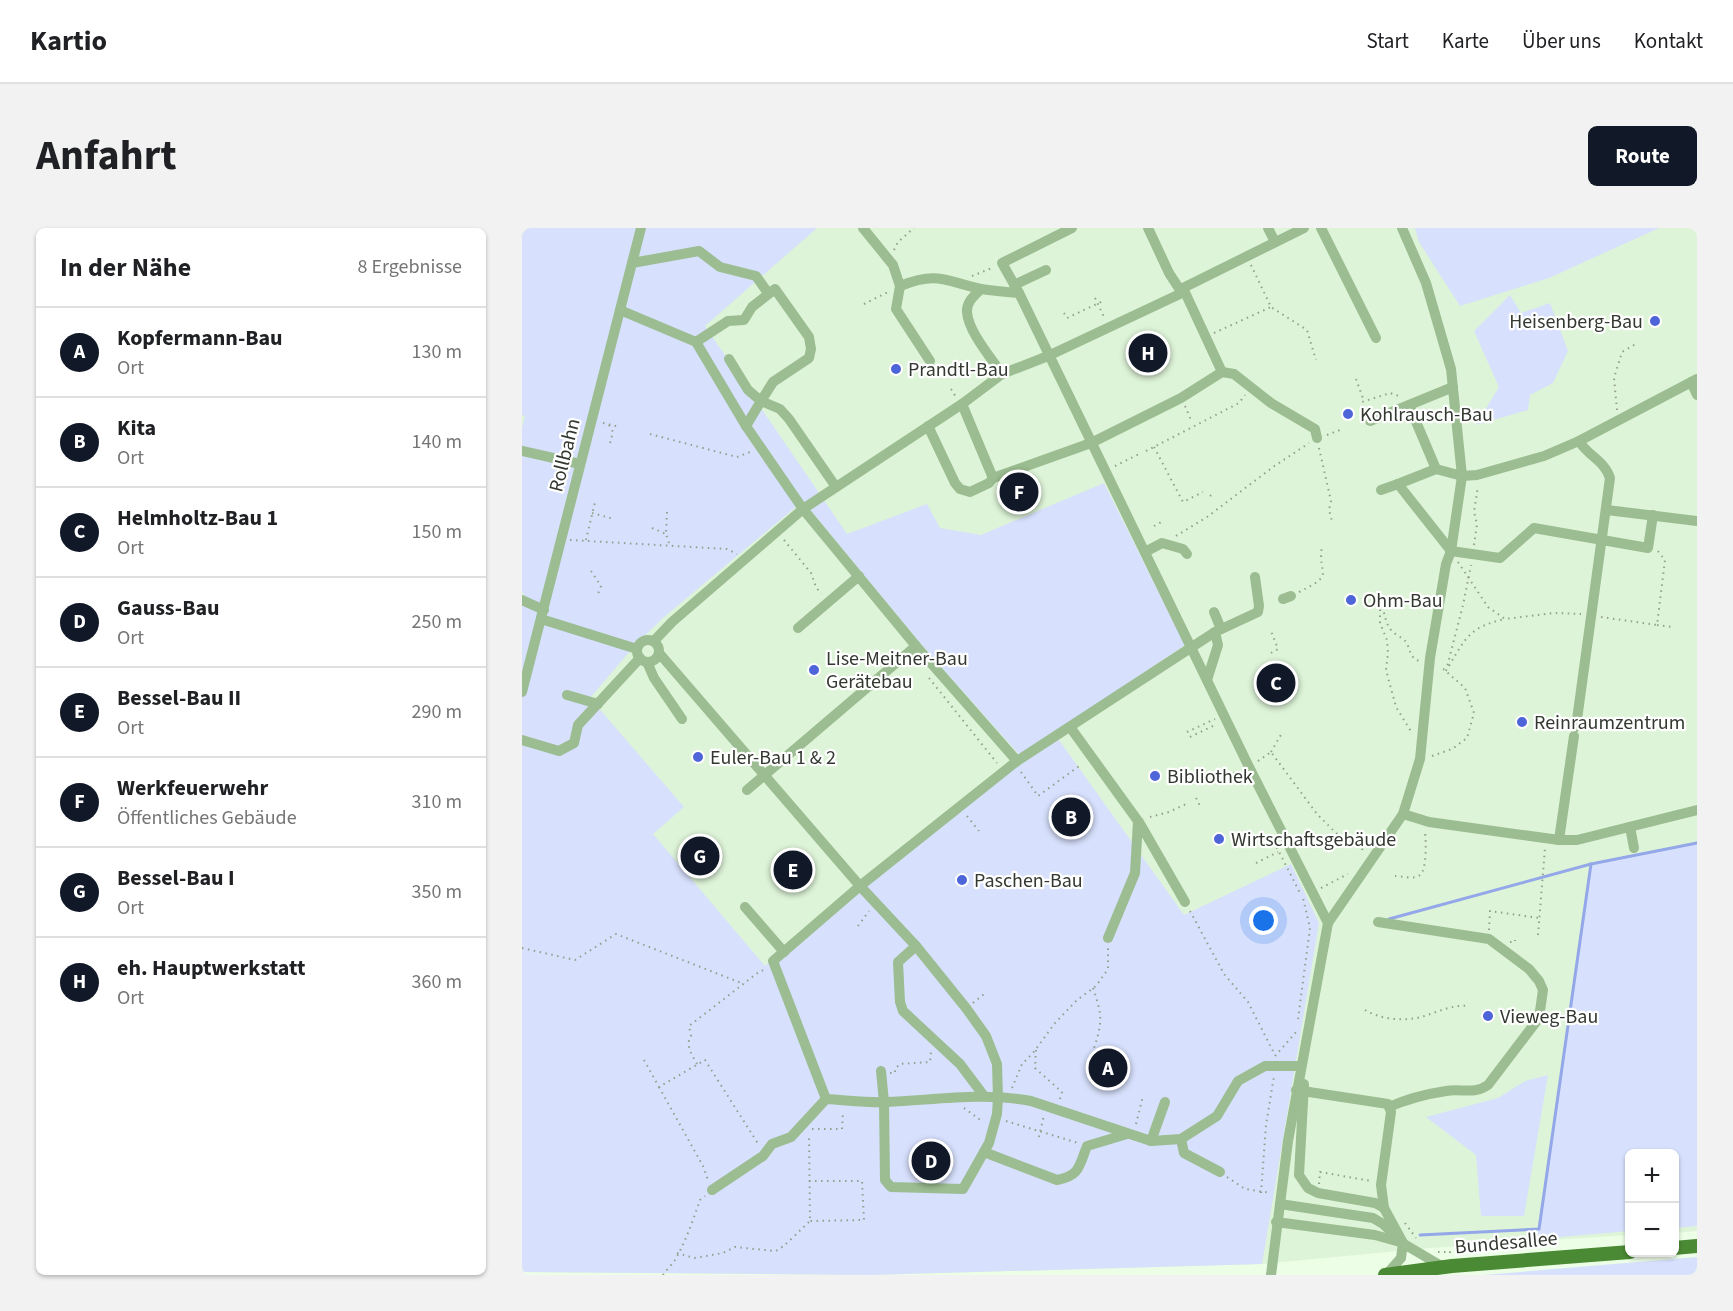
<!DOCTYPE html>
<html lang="de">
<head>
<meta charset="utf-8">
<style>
  :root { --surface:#fff; --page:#f2f2f2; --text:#202124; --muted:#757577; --line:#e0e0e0; --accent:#111827 }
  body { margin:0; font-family:"Source Sans 3",sans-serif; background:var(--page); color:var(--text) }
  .controls { position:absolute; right:18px; bottom:18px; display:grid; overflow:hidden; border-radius:9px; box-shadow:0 2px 4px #0004 }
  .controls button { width:54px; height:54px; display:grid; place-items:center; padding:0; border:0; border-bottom:2px solid var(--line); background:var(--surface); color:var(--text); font:30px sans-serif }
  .you { position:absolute; left:742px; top:693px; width:21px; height:21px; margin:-15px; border:4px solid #fff; border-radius:50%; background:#1a73e8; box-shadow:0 0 0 9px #1a73e833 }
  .badge { display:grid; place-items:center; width:39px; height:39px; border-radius:50%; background:var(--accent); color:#fff; font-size:20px; font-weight:700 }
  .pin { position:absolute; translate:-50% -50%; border:3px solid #fff; box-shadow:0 2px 6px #0006 }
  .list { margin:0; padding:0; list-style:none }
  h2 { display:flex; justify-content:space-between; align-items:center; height:78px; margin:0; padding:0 24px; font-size:26px }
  h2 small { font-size:20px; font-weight:400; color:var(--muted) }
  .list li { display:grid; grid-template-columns:39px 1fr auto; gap:18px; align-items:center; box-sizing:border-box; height:90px; padding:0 24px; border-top:2px solid var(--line) }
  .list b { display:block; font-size:22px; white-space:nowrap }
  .list p { margin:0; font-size:20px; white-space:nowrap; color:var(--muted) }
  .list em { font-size:20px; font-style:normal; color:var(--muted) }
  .map { position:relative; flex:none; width:1175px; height:1047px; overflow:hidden; border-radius:9px }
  header { display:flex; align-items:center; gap:36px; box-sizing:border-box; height:84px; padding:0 30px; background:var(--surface); border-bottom:2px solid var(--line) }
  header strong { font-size:28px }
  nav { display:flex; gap:33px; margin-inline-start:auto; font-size:21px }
  .intro { display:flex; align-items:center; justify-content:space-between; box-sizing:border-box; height:144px; padding:0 36px }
  h1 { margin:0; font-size:42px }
  .button { padding:15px 27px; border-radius:9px; background:var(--accent); color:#fff; font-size:21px; font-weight:700 }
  main { display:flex; gap:36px; padding:0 36px }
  aside { flex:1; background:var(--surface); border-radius:9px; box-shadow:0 2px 4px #0004 }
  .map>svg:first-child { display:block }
  .built { fill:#def4d8 }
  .green { fill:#d7e0fc; fill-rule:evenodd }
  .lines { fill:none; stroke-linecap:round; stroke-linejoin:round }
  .stream { stroke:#93a7e9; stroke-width:3 }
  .path { stroke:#949f8f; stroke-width:2; stroke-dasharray:1.5 4.5; stroke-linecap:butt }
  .minor { stroke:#9bbd91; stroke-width:10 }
  .major { stroke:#4b8a34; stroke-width:14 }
  .poi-dot { fill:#4e64d9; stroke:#fff; stroke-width:2 }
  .labels { text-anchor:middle; stroke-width:4.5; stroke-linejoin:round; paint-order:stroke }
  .poi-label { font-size:20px; fill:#333930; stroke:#fff; text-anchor:start }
  .street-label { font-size:20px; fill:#333930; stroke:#fff }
</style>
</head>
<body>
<header>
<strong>Kartio</strong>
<nav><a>Start</a><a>Karte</a><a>Über uns</a><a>Kontakt</a></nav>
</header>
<div class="intro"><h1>Anfahrt</h1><a class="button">Route</a></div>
<main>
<aside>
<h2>In der Nähe<small>8 Ergebnisse</small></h2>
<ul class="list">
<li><span class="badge">A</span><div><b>Kopfermann-Bau</b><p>Ort</p></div><em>130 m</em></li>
<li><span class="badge">B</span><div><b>Kita</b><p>Ort</p></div><em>140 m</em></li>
<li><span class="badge">C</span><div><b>Helmholtz-Bau 1</b><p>Ort</p></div><em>150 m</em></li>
<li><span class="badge">D</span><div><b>Gauss-Bau</b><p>Ort</p></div><em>250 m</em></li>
<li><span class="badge">E</span><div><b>Bessel-Bau II</b><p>Ort</p></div><em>290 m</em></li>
<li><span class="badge">F</span><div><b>Werkfeuerwehr</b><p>Öffentliches Gebäude</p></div><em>310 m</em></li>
<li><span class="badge">G</span><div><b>Bessel-Bau I</b><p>Ort</p></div><em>350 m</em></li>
<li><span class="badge">H</span><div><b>eh. Hauptwerkstatt</b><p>Ort</p></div><em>360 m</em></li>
</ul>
</aside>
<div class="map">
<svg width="1175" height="1047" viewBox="0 0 1175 1047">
  <rect width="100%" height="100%" fill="#edfee7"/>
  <polygon class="built" points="0,0 1175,0 1175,1003 1153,1005 1152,926 1108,926 1107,1007 908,1020 740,1036 635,1039 348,1047 0,1044"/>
  <g class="green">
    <path d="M0,0H295L183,98L325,306L405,276L418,300L459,307L582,255L663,417L532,505L662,687L769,636L797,695L740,1036L348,1047L0,1044V373L2,366L0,364V200L3,188L0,187ZM281,273L398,415L502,532L243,738L131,606L162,579L68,470L114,416L142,389Z"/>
    <polygon points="893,0 1137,0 1027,50 938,78 897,14"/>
    <polygon points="988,67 999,85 1028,75 1046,123 1031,155 1008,167 1006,182 954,197 977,159 952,103"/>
    <polygon points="1175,615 1175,998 1153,1000 1152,926 1108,926 1107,1003 1015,1011 1069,636"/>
    <polygon points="1026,847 1002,988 959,988 954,927 904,889 976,870 1003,853"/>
    <polygon points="1175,1029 1175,1047 961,1047"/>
  </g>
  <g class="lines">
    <g class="stream">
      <polyline points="867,691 1069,636 1175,615"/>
      <polyline points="898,1007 1017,1001 1069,636"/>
    </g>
    <g class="path">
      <polyline points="372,22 376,14 392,0"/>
      <polyline points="729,37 749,79 785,102 794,132"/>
      <polyline points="450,48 470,40"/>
      <polyline points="573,70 583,91"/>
      <polyline points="342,76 366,64"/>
      <polyline points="542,85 545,90 581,73"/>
      <polyline points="692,105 749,79"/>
      <polyline points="834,151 842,173"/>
      <polyline points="429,161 434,169"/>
      <polyline points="663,178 669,192 667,193"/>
      <polyline points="1095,182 1092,150 1100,124 1114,116"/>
      <polyline points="844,185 840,174 868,165 880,169"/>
      <polyline points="81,195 98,199"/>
      <polyline points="87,197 91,204 87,219"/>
      <polyline points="128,206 215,229 231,223"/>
      <polyline points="805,207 818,202"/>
      <polyline points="632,219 661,274 681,264"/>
      <polyline points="797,220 809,273 807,282 810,293 808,294"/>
      <polyline points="624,223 717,175 723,167"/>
      <polyline points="593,238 617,226"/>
      <polyline points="688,268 691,266"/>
      <polyline points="145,284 144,306 148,318"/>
      <polyline points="70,285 92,291"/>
      <polyline points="632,298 641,293"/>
      <polyline points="130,300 144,306"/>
      <polyline points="654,308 685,289 751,239 787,215"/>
      <polyline points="48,312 205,321 215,326"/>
      <polyline points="64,312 73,274"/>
      <polyline points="262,312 289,345 294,359 299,366"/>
      <polyline points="952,317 955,296 952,284 956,258"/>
      <polyline points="936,334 966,379 983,391 1031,385 1059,386"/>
      <polyline points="69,343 79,358 76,366"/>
      <path d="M777,364C815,345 795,349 800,318"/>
      <path d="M849,365C866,377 859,389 869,402C873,407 880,409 884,414C889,422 887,429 897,433"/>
      <polyline points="855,370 858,380 858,395 865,412 866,425 864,442 874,479 890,505"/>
      <polyline points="1079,389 1135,397 1143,332 1135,322"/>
      <polyline points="1135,397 1150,399"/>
      <polyline points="749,425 756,421 749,403"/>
      <path d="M927,438C944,409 948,399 983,391"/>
      <polyline points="924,443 941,377 949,337"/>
      <polyline points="407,450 475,535"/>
      <polyline points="665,504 693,491"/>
      <polyline points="668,509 695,496"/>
      <polyline points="749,524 760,505"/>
      <polyline points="910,528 930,521 945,510 952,485 943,460 918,438"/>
      <polyline points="736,533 749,524 795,586 814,605 843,623"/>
      <polyline points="499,544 516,568 560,536"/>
      <polyline points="689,554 717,543"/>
      <polyline points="674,570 678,578"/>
      <polyline points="445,588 457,603"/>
      <polyline points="628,589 647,584 664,576"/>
      <polyline points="752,614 778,665"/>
      <polyline points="734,635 756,624"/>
      <path d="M873,648C879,648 893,652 898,647C905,642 904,612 903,604"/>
      <polyline points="799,660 826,646"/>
      <polyline points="668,683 702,746 726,774 753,827"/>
      <polyline points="336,698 347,683"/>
      <polyline points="967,702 968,683 1017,690"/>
      <polyline points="1016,707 1023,620"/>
      <polyline points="988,714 993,714 993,712"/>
      <polyline points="0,720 53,732 94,706 222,756"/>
      <path d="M571,760C580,787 581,793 572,820"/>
      <polyline points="451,775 462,766"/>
      <path d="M843,782C858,791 878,793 895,790C913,786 928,776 947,778"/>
      <polyline points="776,791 788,700 781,670"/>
      <polyline points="514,822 513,840 540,864 538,871"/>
      <polyline points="753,828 775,803"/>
      <polyline points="122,832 137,859 183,832 235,914 237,914"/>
      <path d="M175,836C170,827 163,817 169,808L167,798L238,743L243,742"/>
      <polyline points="368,845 373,845 373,841 378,836 408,834 409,824"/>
      <polyline points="137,859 181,938 186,952"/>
      <polyline points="490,860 500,836 511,825 533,795 555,772 574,758 586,741 586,719"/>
      <polyline points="442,880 461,894"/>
      <polyline points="484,893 556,915"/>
      <polyline points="614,896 621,868"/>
      <polyline points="290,901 320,901 321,884"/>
      <polyline points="517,909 522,887"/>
      <polyline points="705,949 723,961 749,965"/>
      <polyline points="287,953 340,953 342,992 288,993"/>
      <polyline points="797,956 798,944 849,953"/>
      <polyline points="739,965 744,897 752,848"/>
      <polyline points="883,995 894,1010"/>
      <polyline points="916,1024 928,1024"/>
      <path d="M155,1025L172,1030L201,1025L213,1019L253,1023C261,1021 280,1000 288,993L287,906"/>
      <polyline points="928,1025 928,1024 968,1020 975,1021"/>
      <path d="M141,1047C144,1042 150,1037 153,1032C164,1013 171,992 178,972L183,968"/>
    </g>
    <g class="minor">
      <polyline points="341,0 371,37 378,58 374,81 408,133"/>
      <polyline points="550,0 480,35 497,65 727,539 806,695"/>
      <polyline points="626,0 647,45 660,65"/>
      <polyline points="746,0 753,14"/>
      <polyline points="799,0 854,110"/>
      <polyline points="110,35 177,23 198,39 234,48 246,65"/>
      <polyline points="492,57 524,42"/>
      <path d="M378,58C416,43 423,53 459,61C472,63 484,64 497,65"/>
      <path d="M459,61C453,67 444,74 445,84C446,103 469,130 480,146"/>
      <polyline points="98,82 174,114 224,198 281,281 394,418 495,533"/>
      <polyline points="174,114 206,93 222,92 230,79 253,61 287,109 289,121 287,130 251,154 239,173 226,162 207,131"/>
      <polyline points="700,144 712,146 749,175 793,201 795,210"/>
      <polyline points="1169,154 1175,167"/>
      <polyline points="440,176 471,250 569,215 659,170 700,144 661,60"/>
      <polyline points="887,177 914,241"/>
      <polyline points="848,193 931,159"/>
      <polyline points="224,198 239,173 258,181 267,191 314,259"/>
      <polyline points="406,198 433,255 438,261 448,264 467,255 471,250"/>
      <polyline points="0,223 58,236"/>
      <polyline points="859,262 876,256"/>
      <polyline points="1085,282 1175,293"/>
      <polyline points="1131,287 1126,320 1012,300 978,330 929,323 876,256 914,241 940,248 955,247 1022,228 1057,213 1175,151"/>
      <polyline points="623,324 640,315 661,321 665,326"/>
      <path d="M733,349L737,378L736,384L693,404L495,533L338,658L251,733L304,871C324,872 345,875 365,874C413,872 461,864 509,873L629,913L659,911L695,888L716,853L743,838H779"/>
      <polyline points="761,371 769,368"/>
      <polyline points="0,372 22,382"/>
      <polyline points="692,384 699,401"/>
      <polyline points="19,391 115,421"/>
      <polyline points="276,400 337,348"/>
      <circle cx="126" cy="423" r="11"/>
      <polyline points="132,413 150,394 281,281 440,176 480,146 526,128 660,65 661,60 782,0"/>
      <polyline points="137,425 338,658 394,718 444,780 464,808 475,836 476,870 475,886 467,915 441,961 369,959 363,952 362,874 359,843"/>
      <polyline points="125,434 132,450 160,491"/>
      <polyline points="685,452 696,417 693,404"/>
      <polyline points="0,464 119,0"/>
      <polyline points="45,467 76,476"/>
      <polyline points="548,499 616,593 613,645 586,710"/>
      <path d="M1054,499L1088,250C1083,233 1066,228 1057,213"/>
      <polyline points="0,512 37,523 52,515 56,497 118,430"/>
      <polyline points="225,562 394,418"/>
      <polyline points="881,586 907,594 1037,612 1055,612 1175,582"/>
      <polyline points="617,594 663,674"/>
      <polyline points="1108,599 1112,620"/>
      <polyline points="1037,612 1052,508"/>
      <polyline points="223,679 262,724"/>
      <path d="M856,694L967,711L1007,741L1017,753L1021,762L1017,790L966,857C952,867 939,860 924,863C904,866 885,871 867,879"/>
      <polyline points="394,718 376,734 378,774 381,783 438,836 462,868"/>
      <polyline points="782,856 777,947 786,960 796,965 853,975 862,980"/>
      <polyline points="774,862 866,876 869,884 859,957 862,980 881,1015 879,1030 864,1047"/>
      <polyline points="659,911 662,925 698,944"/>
      <polyline points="629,913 643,874"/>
      <path d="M462,924L535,952C558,948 557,938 565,918L605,906"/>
      <polyline points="190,962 241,928 250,916 269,909 304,871"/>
      <polyline points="758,976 851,990 861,996 882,1016 921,1039"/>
      <polyline points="754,994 853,1007 878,1014"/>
      <polyline points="749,1047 766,913 806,695 881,586 898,531 908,430 924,336 929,323 940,248 929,141 904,55 880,0"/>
    </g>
    <g class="major">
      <polyline points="1152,1020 1175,1018"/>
      <polyline points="863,1047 930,1038 1108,1024"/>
    </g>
  </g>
  <g class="poi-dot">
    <circle cx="1133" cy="93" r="6"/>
    <circle cx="374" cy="141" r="6"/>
    <circle cx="826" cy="186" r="6"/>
    <circle cx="829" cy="372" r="6"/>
    <circle cx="292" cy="442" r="6"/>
    <circle cx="1000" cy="494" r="6"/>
    <circle cx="176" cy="529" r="6"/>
    <circle cx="633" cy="548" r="6"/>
    <circle cx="697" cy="611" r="6"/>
    <circle cx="440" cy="652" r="6"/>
    <circle cx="966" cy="788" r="6"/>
  </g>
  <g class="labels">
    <g class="poi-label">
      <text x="1121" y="100" text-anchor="end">Heisenberg-Bau</text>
      <text x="386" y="148">Prandtl-Bau</text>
      <text x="838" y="193">Kohlrausch-Bau</text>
      <text x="841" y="379">Ohm-Bau</text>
      <text x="304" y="437">Lise-Meitner-Bau<tspan x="304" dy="23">Gerätebau</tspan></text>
      <text x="1012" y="501">Reinraumzentrum</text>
      <text x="188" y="536">Euler-Bau 1 &amp; 2</text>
      <text x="645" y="555">Bibliothek</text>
      <text x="709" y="618">Wirtschaftsgebäude</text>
      <text x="452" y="659">Paschen-Bau</text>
      <text x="978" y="795">Vieweg-Bau</text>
    </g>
    <g class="street-label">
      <text transform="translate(42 227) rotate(-76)" y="7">Rollbahn</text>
      <text transform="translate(984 1014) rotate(-5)" y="7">Bundesallee</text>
    </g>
  </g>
</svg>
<div class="controls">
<button>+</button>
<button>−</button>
</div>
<div class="you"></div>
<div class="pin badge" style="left:586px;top:840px">A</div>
<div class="pin badge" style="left:549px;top:589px">B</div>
<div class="pin badge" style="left:754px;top:455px">C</div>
<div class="pin badge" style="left:409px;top:933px">D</div>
<div class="pin badge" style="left:271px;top:642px">E</div>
<div class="pin badge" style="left:497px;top:264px">F</div>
<div class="pin badge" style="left:178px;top:628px">G</div>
<div class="pin badge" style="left:626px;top:125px">H</div>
</div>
</main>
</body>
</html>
